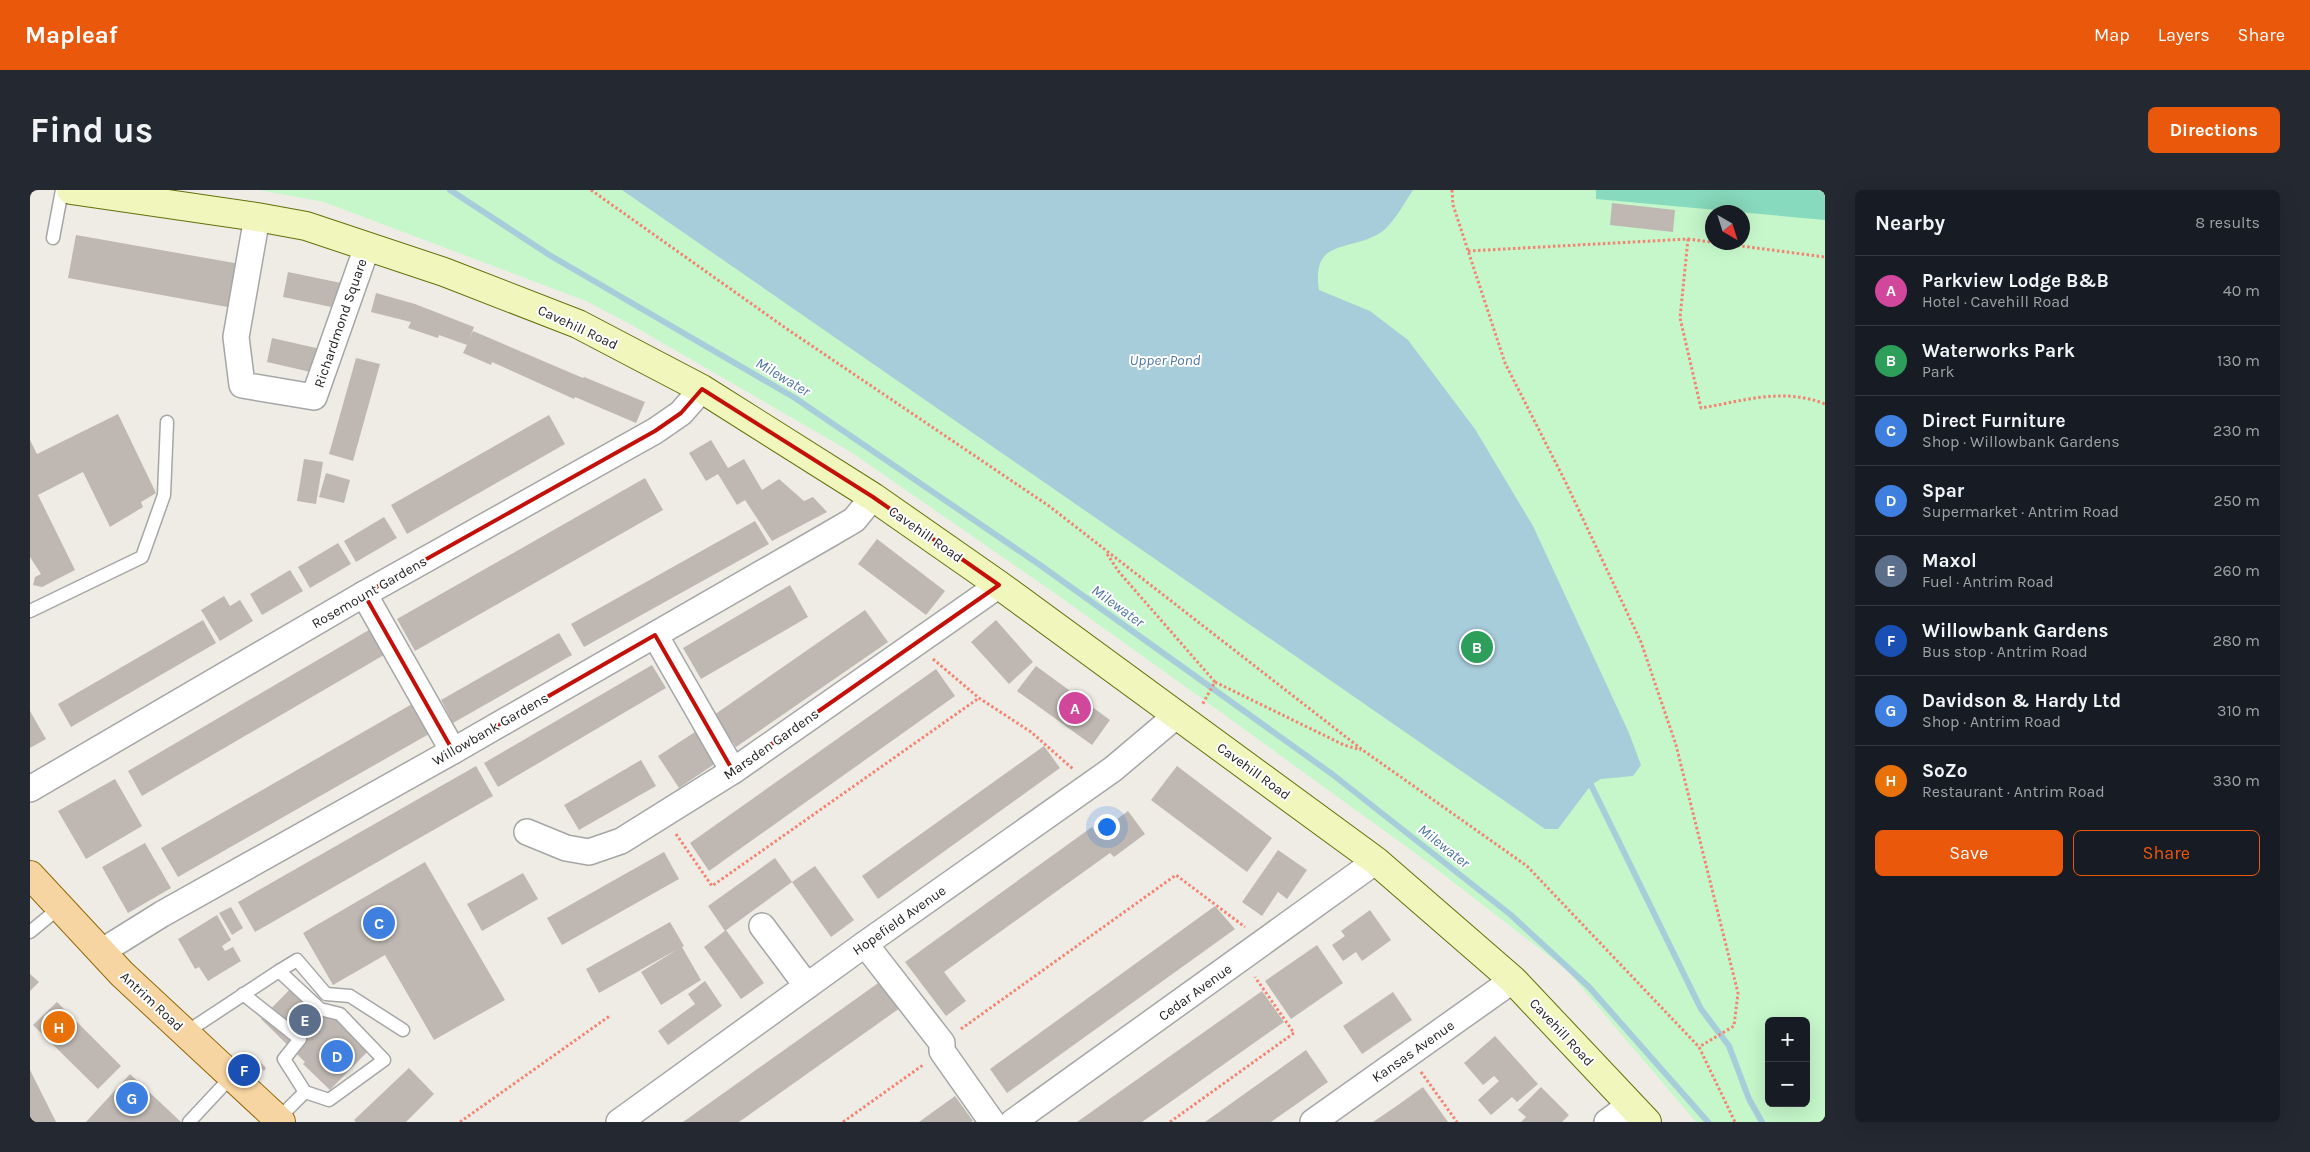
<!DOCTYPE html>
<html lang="en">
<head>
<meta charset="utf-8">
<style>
  :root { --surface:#171b24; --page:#242831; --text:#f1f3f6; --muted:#9ea1a6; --line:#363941; --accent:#ea580c }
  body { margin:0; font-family:Karla,sans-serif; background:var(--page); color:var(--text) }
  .controls { position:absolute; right:15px; bottom:15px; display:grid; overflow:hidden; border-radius:8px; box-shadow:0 5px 20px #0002 }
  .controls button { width:45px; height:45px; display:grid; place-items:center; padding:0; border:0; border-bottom:1px solid var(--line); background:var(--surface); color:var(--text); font:25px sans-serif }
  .compass { position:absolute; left:1675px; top:15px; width:45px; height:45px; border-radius:50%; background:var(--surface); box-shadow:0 5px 20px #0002; rotate:141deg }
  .you { position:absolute; left:1076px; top:636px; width:18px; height:18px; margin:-12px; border:4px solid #fff; border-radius:50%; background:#1a73e8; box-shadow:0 0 0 8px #1a73e833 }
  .badge { display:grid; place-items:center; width:32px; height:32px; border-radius:50%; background:var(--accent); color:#fff; font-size:16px; font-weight:700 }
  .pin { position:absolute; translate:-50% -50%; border:2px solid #fff; box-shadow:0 1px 5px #0006 }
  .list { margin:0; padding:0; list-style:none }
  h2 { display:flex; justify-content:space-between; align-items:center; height:65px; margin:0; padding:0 20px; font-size:21px }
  h2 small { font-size:16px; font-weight:400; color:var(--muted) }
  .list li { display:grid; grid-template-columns:32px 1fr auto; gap:15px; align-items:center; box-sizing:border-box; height:70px; padding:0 20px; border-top:1px solid var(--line) }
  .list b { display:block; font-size:19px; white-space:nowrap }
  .list p { margin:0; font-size:16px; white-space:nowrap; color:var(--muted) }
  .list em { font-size:16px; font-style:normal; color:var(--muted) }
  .actions { display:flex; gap:10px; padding:15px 20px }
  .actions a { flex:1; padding:11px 0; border:1px solid var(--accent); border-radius:8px; text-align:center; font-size:18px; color:var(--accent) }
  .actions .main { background:var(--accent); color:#fff }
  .map { position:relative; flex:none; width:1795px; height:932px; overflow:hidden; border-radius:8px }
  header { display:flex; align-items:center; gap:30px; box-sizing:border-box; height:70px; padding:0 25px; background:var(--accent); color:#fff }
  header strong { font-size:24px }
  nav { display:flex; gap:28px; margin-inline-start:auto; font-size:18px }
  .intro { display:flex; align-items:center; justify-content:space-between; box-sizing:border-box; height:120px; padding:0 30px }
  h1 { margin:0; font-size:35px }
  .button { padding:12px 22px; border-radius:8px; background:var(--accent); color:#fff; font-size:18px; font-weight:700 }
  main { display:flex; gap:30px; padding:0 30px }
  aside { flex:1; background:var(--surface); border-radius:8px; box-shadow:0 5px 20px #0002 }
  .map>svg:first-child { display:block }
  .park { fill:#c5f7ca; fill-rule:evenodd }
  .pitch { fill:#87dabd }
  .water { fill:#a8cdda }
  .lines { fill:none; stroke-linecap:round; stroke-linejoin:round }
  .stream { stroke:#a8cdda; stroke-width:6 }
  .building { fill:#bfb8b2 }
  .service-casing { stroke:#a6a6a6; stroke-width:15 }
  .minor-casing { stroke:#a6a6a6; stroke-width:28 }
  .secondary-casing { stroke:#62710a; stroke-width:30 }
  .primary-casing { stroke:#926908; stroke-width:30 }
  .path { stroke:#f38473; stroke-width:3; stroke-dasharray:2.5 2.5; stroke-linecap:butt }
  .service { stroke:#fff; stroke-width:12 }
  .minor { stroke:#fff; stroke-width:25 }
  .secondary { stroke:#f1f6bc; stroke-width:28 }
  .primary { stroke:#f7d5a2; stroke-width:28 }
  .marked { fill:none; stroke:#c3110a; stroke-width:4; stroke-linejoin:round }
  .labels { text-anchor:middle; stroke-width:4; stroke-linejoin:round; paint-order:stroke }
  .street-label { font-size:14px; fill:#1f1f1f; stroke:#fff }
  .water-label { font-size:15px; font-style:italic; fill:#4d75a2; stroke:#fff }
</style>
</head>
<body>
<header>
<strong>Mapleaf</strong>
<nav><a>Map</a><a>Layers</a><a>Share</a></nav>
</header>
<div class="intro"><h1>Find us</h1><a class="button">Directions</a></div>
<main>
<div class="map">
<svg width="1795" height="932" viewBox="0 0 1795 932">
  <rect width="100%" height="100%" fill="#efece5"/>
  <path class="park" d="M229,0H1795V932H1666L1536,779L1392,668L1174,510L1026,404L821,262L600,134L556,111L294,12ZM1682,22H1712V52H1682ZM1739,831H1776V913H1739Z"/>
  <polygon class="pitch" points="1566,0 1795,0 1795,30 1566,9"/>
  <path class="water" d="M592,0H1383C1375,12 1362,36 1350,43C1319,62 1281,48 1289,100L1340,121L1378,150L1445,239L1503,336L1599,543L1611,575L1603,586L1571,589L1561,595L1528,639H1515Z"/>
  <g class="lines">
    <g class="stream">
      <polyline points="420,0 521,66 765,208 1010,375 1302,584 1481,725 1559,797 1678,932"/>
      <polyline points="1561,595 1671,819 1699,856 1719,909 1732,932"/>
    </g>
  </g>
  <g class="building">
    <polygon points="1582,13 1645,20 1643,42 1580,35"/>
    <polygon points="46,45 210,74 203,118 38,88"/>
    <polygon points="258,82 316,94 311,119 253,107"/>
    <polygon points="346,103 385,114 444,137 439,150 443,141 553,188 554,187 615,212 606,233 545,207 544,209 462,172 461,175 433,163 437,155 409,145 408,148 378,138 381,132 341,122"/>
    <polygon points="242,148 295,160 289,184 237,172"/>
    <polygon points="326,168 350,174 323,271 299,264"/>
    <polygon points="88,224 126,303 111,312 113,317 80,337 53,282 8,305 45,380 12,397 3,395 5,387 11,384 0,367 0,250 7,264"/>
    <polygon points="519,225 535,254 377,344 361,315"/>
    <polygon points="681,250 698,278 714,269 732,300 749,289 774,311 783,307 797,322 742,351 715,310 707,315 688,284 676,291 659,263"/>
    <polygon points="274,269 293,272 286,314 267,311"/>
    <polygon points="296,283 320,290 314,313 289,307"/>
    <polygon points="615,288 633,320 385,461 367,429"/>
    <polygon points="354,327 367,348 326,372 314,351"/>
    <polygon points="725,331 739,354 554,457 541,434"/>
    <polygon points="847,349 915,401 896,425 828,374"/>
    <polygon points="308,353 321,374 280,398 268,377"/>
    <polygon points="260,380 273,401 232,425 220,404"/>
    <polygon points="760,395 778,427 671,489 653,458"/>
    <polygon points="194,406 200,416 210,410 223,431 190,451 171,420"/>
    <polygon points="835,420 858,452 706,557 684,525"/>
    <polygon points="173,430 186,453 41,537 28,514"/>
    <polygon points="966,430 1003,472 979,494 941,452"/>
    <polygon points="344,437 359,462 112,606 98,581"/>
    <polygon points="529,443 542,465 423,533 411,510"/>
    <polygon points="622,475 636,498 468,597 454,573"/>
    <polygon points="1006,476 1080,530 1062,555 987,501"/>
    <polygon points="906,479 925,506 679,681 660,653"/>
    <polygon points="382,514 399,544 148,687 131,658"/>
    <polygon points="0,521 16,549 0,558"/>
    <polygon points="665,542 686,573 649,598 628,566"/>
    <polygon points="1014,556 1030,578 848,709 832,686"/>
    <polygon points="611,570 626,596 549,640 534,615"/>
    <polygon points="446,576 463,606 225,742 208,712"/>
    <polygon points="1147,576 1242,648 1217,682 1121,610"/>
    <polygon points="85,589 112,636 56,669 28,621"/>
    <polygon points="1098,621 1115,644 1084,667 1080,663 914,782 936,811 916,826 875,772 1062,637 1067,644"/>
    <polygon points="115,653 141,698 98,723 72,677"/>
    <polygon points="1248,660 1277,680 1257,709 1248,702 1232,726 1212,712"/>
    <polygon points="634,662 649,689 532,755 517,728"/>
    <polygon points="745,668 762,692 695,741 678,716"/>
    <polygon points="395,672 475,810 404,850 355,765 303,795 273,743"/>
    <polygon points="785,676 824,730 801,747 762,692"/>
    <polygon points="493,683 508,709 452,741 437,714"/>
    <polygon points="1185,716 1205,739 977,903 960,879"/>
    <polygon points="201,717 213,738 202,745 189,723"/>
    <polygon points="1340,720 1361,750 1332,771 1326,762 1313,771 1302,755 1315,746 1311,741"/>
    <polygon points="187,725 201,750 192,756 195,761 203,757 211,771 178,791 169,777 165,779 148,749"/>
    <polygon points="640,732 654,756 652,757 671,790 631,815 611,782 648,759 569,803 556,779"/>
    <polygon points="696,740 734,793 711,809 674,757"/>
    <polygon points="1287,755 1313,793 1261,829 1235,791"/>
    <polygon points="0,784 9,792 0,801"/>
    <polygon points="675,791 692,816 638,855 628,841 665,814 658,804"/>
    <polygon points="851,791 870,818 709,932 653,932"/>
    <polygon points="265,794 315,829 339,860 300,900 273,874 275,872 231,829"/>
    <polygon points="1232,801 1254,832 1241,841 1112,932 1047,932"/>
    <polygon points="1363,802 1382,830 1332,864 1313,836"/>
    <polygon points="27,812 91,876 68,899 3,835"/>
    <polygon points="1465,846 1508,894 1487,912 1482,907 1461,925 1448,910 1469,891 1464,886 1453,895 1434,873"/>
    <polygon points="1276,860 1298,892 1241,932 1175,932"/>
    <polygon points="226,868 236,878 234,881 224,871"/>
    <polygon points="379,878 404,904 376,932 326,932 324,930"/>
    <polygon points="0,880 26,932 0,932"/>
    <polygon points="100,884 151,932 56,932"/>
    <polygon points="1393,897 1418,932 1343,932 1368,915"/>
    <polygon points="1511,897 1539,925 1532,932 1491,932 1496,927 1488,920"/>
    <polygon points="925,906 943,931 941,932 889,932"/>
  </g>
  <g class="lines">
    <defs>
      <g id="service">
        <polyline points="23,48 32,0"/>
        <polyline points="0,421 112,367 134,305 137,232"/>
        <polyline points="0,742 29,718"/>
        <polyline points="249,781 267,770 296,804 320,806 373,840"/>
        <polyline points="213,804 270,849 254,869 275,902"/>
        <polyline points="155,843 249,781 290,819 310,824 354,870 299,910 275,902 248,929"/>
        <polyline points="159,932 202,886"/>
      </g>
      <g id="minor">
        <polyline points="227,27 206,147 212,195 284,207 337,57"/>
        <polyline points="334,404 423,561"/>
        <polyline points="625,445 703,581"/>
        <polyline points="0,599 334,404 625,241 651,223 672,199"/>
        <polyline points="497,642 536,658 559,662 591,651 703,581 969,395"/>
        <polyline points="732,736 777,796"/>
        <polyline points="835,754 912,853 912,861 962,932"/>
        <polyline points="71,762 132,724 423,561 800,344 824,330 843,307"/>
        <polyline points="589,932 835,754 1083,579 1147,525"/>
        <polyline points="983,932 1346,671"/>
        <polyline points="1283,932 1483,790"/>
        <polyline points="1577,932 1600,915"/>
      </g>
      <polyline id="secondary" points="41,0 227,27 276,36 414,82 548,134 672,199 843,307 969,395 1346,671 1483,790 1617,932"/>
      <polyline id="primary" points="0,685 92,784 251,932"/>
    </defs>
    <use href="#service" class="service-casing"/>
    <use href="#minor" class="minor-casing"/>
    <use href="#secondary" class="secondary-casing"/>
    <use href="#primary" class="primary-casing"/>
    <g class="path">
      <polyline points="561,0 757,139 1019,316 1334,561 1497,676 1669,857 1705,932"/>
      <polyline points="1422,0 1423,15 1475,173 1536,293 1611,452 1646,555 1708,803 1704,836 1669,857"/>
      <path d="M1658,49L1650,128L1671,218C1713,211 1753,197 1795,214"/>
      <polyline points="1438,61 1658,49 1795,67"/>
      <polyline points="1077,364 1089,382 1185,492 1172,515"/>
      <polyline points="903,469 949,508 1001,542 1043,579"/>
      <polyline points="1185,492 1314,555 1331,560"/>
      <polyline points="646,644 682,696 949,508"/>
      <polyline points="931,839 1146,685 1215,737"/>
      <polyline points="1391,882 1427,932"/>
      <polyline points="430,932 581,825"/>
      <polyline points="813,932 893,875"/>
      <polyline points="1140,932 1264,843 1225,787"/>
    </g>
    <use href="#service" class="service"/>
    <use href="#minor" class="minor"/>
    <use href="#secondary" class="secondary"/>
    <use href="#primary" class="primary"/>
  </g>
  <path class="marked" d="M672,199L843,307L969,395L703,581L625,445L423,561L334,404L625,241L651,223Z"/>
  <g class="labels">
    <g class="street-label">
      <text transform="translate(310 133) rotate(-71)" y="5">Richardmond Square</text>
      <text transform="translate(548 137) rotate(25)" y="5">Cavehill Road</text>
      <text transform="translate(896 344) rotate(35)" y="5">Cavehill Road</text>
      <text transform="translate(339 402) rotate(-30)" y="5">Rosemount Gardens</text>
      <text transform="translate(460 539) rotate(-30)" y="5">Willowbank Gardens</text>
      <text transform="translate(741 554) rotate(-35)" y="5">Marsden Gardens</text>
      <text transform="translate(1224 581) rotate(36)" y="5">Cavehill Road</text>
      <text transform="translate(869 730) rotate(-35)" y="5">Hopefield Avenue</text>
      <text transform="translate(1165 802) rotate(-36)" y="5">Cedar Avenue</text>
      <text transform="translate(122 811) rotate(43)" y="5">Antrim Road</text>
      <text transform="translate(1532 842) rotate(47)" y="5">Cavehill Road</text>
      <text transform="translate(1383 861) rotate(-35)" y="5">Kansas Avenue</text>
    </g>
    <g class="water-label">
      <text x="1135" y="175">Upper Pond</text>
      <text transform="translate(753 187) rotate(31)" y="5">Milewater</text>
      <text transform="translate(1088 416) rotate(36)" y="5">Milewater</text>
      <text transform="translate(1414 656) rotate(38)" y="5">Milewater</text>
    </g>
  </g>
</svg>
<div class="controls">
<button>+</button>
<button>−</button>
</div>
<svg class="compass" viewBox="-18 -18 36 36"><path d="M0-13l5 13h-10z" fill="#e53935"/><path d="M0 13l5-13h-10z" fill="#9ea1a6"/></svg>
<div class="you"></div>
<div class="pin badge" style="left:1045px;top:518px;background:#d1479c">A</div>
<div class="pin badge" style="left:1447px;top:457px;background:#2e9e5b">B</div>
<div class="pin badge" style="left:349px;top:733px;background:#3f7fe0">C</div>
<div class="pin badge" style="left:307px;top:866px;background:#3f7fe0">D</div>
<div class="pin badge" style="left:275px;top:830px;background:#5c6f8a">E</div>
<div class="pin badge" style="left:214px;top:880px;background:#1a4fb4">F</div>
<div class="pin badge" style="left:102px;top:908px;background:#3f7fe0">G</div>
<div class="pin badge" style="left:29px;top:837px;background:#e8710a">H</div>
</div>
<aside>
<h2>Nearby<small>8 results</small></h2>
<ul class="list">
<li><span class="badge" style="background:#d1479c">A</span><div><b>Parkview Lodge B&amp;B</b><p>Hotel · Cavehill Road</p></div><em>40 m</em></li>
<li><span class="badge" style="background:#2e9e5b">B</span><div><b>Waterworks Park</b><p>Park</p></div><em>130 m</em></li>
<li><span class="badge" style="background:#3f7fe0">C</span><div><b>Direct Furniture</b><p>Shop · Willowbank Gardens</p></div><em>230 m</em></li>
<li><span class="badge" style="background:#3f7fe0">D</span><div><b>Spar</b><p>Supermarket · Antrim Road</p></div><em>250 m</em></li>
<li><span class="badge" style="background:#5c6f8a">E</span><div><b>Maxol</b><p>Fuel · Antrim Road</p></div><em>260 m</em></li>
<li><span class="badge" style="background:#1a4fb4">F</span><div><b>Willowbank Gardens</b><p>Bus stop · Antrim Road</p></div><em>280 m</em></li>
<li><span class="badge" style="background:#3f7fe0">G</span><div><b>Davidson &amp; Hardy Ltd</b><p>Shop · Antrim Road</p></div><em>310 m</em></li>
<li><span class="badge" style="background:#e8710a">H</span><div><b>SoZo</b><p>Restaurant · Antrim Road</p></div><em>330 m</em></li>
</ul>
<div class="actions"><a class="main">Save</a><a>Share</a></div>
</aside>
</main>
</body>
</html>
